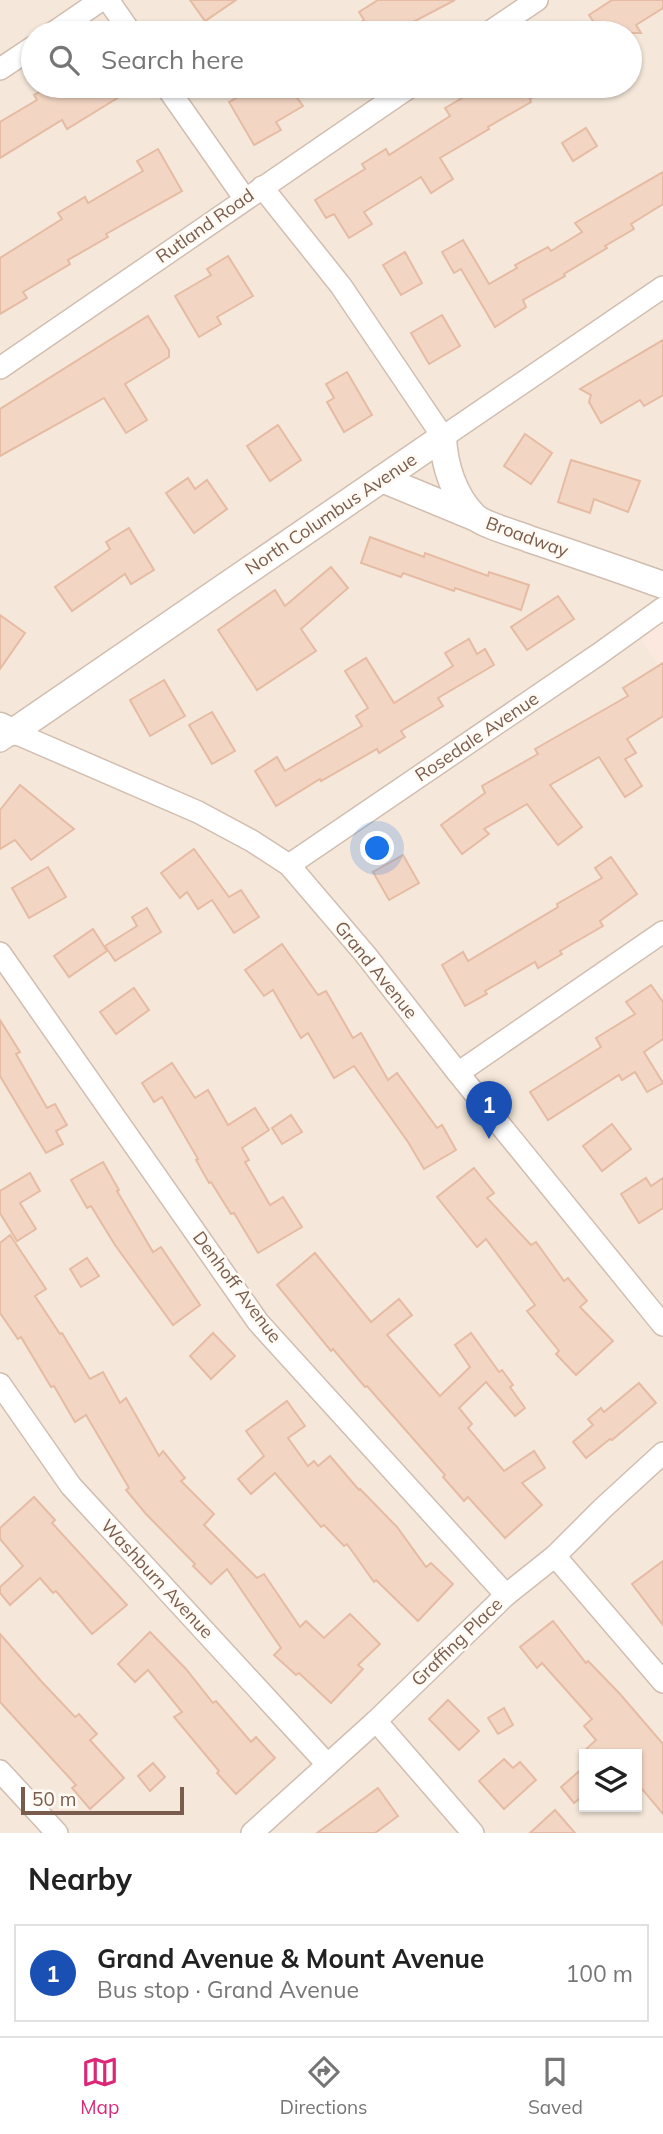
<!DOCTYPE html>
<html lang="en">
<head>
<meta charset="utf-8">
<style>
  :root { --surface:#fff; --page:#f6f6f6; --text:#222; --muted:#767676; --line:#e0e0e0; --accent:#db2777 }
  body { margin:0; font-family:Mulish,sans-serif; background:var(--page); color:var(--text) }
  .controls { position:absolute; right:21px; bottom:21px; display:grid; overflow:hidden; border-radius:0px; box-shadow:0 2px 5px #0004 }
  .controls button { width:63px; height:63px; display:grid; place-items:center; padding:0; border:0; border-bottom:2px solid var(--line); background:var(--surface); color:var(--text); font:35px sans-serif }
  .scale { position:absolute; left:21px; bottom:18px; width:163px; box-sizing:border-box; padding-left:7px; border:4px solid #7a5c4d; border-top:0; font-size:19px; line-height:24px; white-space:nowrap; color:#7a5c4d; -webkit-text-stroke:5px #fffaf3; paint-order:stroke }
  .you { position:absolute; left:378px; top:849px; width:24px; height:24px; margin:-18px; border:5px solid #fff; border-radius:50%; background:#1a73e8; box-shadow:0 0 0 10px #1a73e833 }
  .badge { display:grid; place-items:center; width:46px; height:46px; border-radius:50%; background:var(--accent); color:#fff; font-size:23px; font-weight:700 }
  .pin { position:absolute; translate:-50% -58px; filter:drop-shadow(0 2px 4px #0008) }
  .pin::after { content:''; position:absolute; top:37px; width:24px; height:21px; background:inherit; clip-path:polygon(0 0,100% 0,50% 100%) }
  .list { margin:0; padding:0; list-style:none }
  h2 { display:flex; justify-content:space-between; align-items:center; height:91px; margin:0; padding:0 28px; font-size:30px }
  h2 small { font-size:23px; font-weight:400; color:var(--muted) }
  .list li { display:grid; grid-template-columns:46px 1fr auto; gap:21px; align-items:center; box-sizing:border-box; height:98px; margin:0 14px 14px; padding:0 14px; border:2px solid var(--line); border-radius:0px }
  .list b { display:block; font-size:26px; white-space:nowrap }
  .list p { margin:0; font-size:23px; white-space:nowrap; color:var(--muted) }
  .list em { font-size:23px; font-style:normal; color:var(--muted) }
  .icon { flex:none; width:38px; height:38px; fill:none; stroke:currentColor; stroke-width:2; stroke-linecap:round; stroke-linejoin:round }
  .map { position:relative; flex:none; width:663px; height:1833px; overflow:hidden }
  .search { position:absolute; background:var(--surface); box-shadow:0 2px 5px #0004; left:21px; right:21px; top:21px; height:77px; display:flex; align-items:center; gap:18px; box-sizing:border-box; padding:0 24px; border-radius:38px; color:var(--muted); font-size:26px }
  .sheet { height:203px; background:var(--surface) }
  nav { display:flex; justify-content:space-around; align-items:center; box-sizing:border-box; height:98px; border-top:2px solid var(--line); background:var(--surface); font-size:19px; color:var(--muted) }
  nav a { display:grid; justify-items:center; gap:4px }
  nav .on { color:var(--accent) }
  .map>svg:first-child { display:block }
  .residential { fill:#f5e8da; fill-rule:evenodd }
  .commercial { fill:#fde8e0 }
  .building { fill:#f3d5c3; stroke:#e6bba3; stroke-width:2 }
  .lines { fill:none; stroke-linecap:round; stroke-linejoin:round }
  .minor-casing { stroke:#d1beb0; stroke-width:24 }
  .tertiary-casing { stroke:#d1beb0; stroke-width:29 }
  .minor { stroke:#fff; stroke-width:21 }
  .tertiary { stroke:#fff; stroke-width:26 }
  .labels { text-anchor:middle; stroke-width:5; stroke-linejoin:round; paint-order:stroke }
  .street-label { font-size:18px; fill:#7a5c4d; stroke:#fffaf3 }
</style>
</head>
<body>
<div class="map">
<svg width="663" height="1833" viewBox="0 0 663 1833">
  <rect width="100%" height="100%" fill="#fdf6ec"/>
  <path class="residential" d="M0,0H663V1833H0ZM33,33H630V86H33ZM584,1754H637V1807H584Z"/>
  <polygon class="commercial" points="663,612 663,673 636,630"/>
  <g class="building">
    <polygon points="190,0 236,0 205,21"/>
    <polygon points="378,0 455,0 392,33 345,33 364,20 359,12"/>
    <polygon points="612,0 663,0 663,8 636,25 641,33 601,33 589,15"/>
    <polygon points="49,86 137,86 67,129 62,120 0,158 0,122 37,100 34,95"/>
    <polygon points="258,86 288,86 303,106 276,122 281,130 254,145 229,102"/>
    <polygon points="483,86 553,86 530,99 531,102 488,127 489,129 440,158 453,179 431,193 421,177 364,212 372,224 349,238 334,214 326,218 315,200 365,169 362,164 386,149 389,155 450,116 445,108"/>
    <polygon points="586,128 597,146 573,161 562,143"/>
    <polygon points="158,149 182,191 106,234 108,237 68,260 70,264 23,292 27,298 0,314 0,258 62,219 58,213 85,197 88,203 143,171 137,161"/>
    <polygon points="663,172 663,204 631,224 634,229 605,246 607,248 564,274 565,276 523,300 526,307 495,327 461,269 454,273 442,252 463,240 489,284 517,268 515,265 548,247 551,251 582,232 575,223"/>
    <polygon points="405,252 422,283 401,295 383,265"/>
    <polygon points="228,256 253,296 217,317 221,324 199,337 175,296 211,275 207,269"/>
    <polygon points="442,315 460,346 429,364 411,333"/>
    <polygon points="148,316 169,350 169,357 125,384 147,420 126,433 104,398 0,456 0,409"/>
    <polygon points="663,340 663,395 644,406 640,400 601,423 589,402 591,395 580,389"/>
    <polygon points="347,372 372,415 344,432 327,402 334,398 326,384"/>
    <polygon points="278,425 301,460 270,481 247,446"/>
    <polygon points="525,434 552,453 531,484 504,466"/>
    <polygon points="571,460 640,481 628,512 594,499 590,513 558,502"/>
    <polygon points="188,478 195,489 207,480 227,509 194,533 166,493"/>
    <polygon points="129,528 154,570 131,584 125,574 72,611 55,587 110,549 106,542"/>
    <polygon points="370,537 424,557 425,553 488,576 489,572 529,585 521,610 455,588 454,591 403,573 401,577 361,563"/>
    <polygon points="331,567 348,588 301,629 316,651 257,690 218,630 275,590 285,606"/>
    <polygon points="558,596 574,619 527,650 511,627"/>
    <polygon points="0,615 25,633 0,669"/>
    <polygon points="469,639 477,654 485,649 494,665 438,698 443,706 401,731 405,737 379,753 377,749 321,781 320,779 276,806 255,771 277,757 285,771 362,726 356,716 368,708 345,671 366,658 394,703 453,666 445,653"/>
    <polygon points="663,663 663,716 627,739 636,753 625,759 642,786 625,797 599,757 550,785 582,827 558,845 527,804 484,829 489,834 462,854 441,825 485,793 482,786 538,754 535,749 628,696 623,688"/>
    <polygon points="164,680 185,716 150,736 130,700"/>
    <polygon points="212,712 235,751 212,764 189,725"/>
    <polygon points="20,785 74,829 31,860 15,840 0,849 0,810"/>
    <polygon points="194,849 229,897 241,890 259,917 234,933 212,900 198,909 187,892 180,898 161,873"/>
    <polygon points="403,855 419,883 389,900 373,872"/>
    <polygon points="611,857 637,894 600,921 603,926 560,951 562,954 538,968 535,962 485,991 487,994 465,1006 442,965 463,952 468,961 558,907 557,904 602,878 595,868"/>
    <polygon points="48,867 66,897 29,918 12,888"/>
    <polygon points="147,908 161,932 115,961 105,946 137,926 132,917"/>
    <polygon points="93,929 107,951 69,977 54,956"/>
    <polygon points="282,944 318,995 326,991 353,1038 361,1033 388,1080 397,1073 437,1128 442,1125 456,1150 424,1169 408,1142 354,1066 334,1078 308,1033 301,1038 273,990 264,996 245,970"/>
    <polygon points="651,985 663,1002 663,1039 644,1052 663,1083 647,1092 635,1072 622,1080 619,1075 548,1120 530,1092 601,1047 596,1038 635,1014 626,1002"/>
    <polygon points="134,988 149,1010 116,1034 100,1012"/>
    <polygon points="0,1020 20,1052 16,1054 47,1108 55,1104 67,1125 56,1131 63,1144 46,1153 0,1076"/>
    <polygon points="172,1063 195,1098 208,1090 228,1125 255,1108 269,1130 242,1148 249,1160 245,1162 270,1205 283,1197 302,1227 258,1253 234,1213 231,1214 211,1182 209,1183 196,1160 198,1159 162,1097 154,1102 142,1083"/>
    <polygon points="291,1115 302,1132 282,1144 272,1128"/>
    <polygon points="612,1124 631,1149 602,1171 583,1146"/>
    <polygon points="103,1162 119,1190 117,1191 153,1252 161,1247 200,1305 173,1325 115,1245 91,1206 87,1208 71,1180"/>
    <polygon points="474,1168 494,1193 487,1198 531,1245 536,1242 564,1281 568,1278 587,1301 580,1307 613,1341 576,1375 556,1354 559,1351 527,1311 535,1305 486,1239 477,1247 437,1197"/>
    <polygon points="30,1173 40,1191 20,1203 36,1229 17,1241 0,1213 0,1191"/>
    <polygon points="646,1178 651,1186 663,1178 663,1208 639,1223 621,1194"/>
    <polygon points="10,1235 46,1289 35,1296 60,1334 62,1333 90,1379 103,1372 120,1403 126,1398 159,1456 163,1451 185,1478 181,1481 214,1514 204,1525 257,1578 264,1574 300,1627 306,1621 324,1638 350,1614 380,1644 358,1665 363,1669 331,1703 299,1673 296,1675 274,1655 281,1648 227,1569 211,1584 193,1566 195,1564 146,1514 126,1490 129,1488 86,1415 75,1422 54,1386 51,1387 21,1337 18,1339 0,1313 0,1243"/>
    <polygon points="315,1253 371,1322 399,1299 412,1315 387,1335 440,1396 470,1367 455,1345 471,1333 499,1372 502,1370 513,1385 510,1387 525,1408 515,1416 486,1382 459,1408 472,1424 468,1428 504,1471 534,1451 545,1468 522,1483 542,1505 505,1538 468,1497 464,1501 443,1477 445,1475 367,1386 365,1387 333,1349 331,1351 277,1285"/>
    <polygon points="87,1258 99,1276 81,1287 70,1269"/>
    <polygon points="213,1333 235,1356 211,1379 190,1356"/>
    <polygon points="639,1383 656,1403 612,1440 610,1439 586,1458 573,1442 593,1425 588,1419 601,1408 604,1412"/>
    <polygon points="287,1401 305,1426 288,1438 308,1466 314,1461 318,1466 330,1456 359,1490 360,1489 397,1527 426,1567 431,1563 453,1584 418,1621 376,1580 374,1582 347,1544 344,1546 324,1525 321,1527 275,1473 251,1494 238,1479 264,1456 246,1431"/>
    <polygon points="34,1497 55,1520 52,1523 127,1605 92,1634 56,1591 53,1593 40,1578 10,1605 0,1593 0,1587 23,1566 0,1539 0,1528"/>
    <polygon points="663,1561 663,1625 632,1584"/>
    <polygon points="553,1621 586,1663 588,1661 620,1694 663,1744 663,1814 637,1783 637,1754 581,1754 596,1740 584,1726 592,1719 542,1663 537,1668 520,1647"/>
    <polygon points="150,1632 186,1669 213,1703 216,1701 251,1742 256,1737 275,1758 236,1794 217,1773 219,1771 174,1717 182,1712 148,1670 135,1682 118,1664"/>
    <polygon points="0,1634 41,1681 75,1717 79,1714 97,1734 90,1740 124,1778 90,1809 72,1788 76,1785 0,1702"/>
    <polygon points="448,1700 479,1731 459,1750 429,1719"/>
    <polygon points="504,1708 513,1725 498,1734 488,1718"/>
    <polygon points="504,1759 513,1768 520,1762 536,1780 504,1809 479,1781"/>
    <polygon points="153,1763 165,1777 150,1791 138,1776"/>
    <polygon points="584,1767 584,1795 574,1803 561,1787"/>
    <polygon points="378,1788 398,1816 375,1833 317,1833"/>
    <polygon points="555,1810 575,1833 530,1833"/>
  </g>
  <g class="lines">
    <defs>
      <g id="minor">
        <polyline points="108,0 131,33"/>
        <polyline points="53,33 101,0"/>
        <polyline points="488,33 537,0"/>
        <polyline points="0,69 33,47"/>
        <polyline points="166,86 245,199"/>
        <polyline points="262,187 341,286 443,437 663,287"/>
        <polyline points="0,368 411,86"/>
        <polyline points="0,741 13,732 198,812 252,841 289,865 365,954 458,1073 663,1325"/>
        <polyline points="289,865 599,654 663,608"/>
        <polyline points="0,953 258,1322 506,1595"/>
        <polyline points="458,1073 663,932"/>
        <polyline points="0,1384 71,1486 327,1764"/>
        <polyline points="555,1556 663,1682"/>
        <polyline points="376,1721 473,1833"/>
        <polyline points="0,1771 57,1833"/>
        <polyline points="252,1833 376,1721 506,1595 555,1556 603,1508 663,1453"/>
      </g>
      <g id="tertiary">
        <path d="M443,437C444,465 454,496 474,516C483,525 517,534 529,539C574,554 618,569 663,585"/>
        <polyline points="382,479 474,517"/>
        <polyline points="0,726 13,732 443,437"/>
      </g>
    </defs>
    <use href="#minor" class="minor-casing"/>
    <use href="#tertiary" class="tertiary-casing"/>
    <use href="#minor" class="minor"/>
    <use href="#tertiary" class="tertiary"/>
  </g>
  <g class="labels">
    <g class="street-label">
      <text transform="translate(205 226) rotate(-35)" y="6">Rutland Road</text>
      <text transform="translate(331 514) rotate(-34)" y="6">North Columbus Avenue</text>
      <text transform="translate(527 537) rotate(20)" y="6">Broadway</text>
      <text transform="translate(477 737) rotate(-34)" y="6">Rosedale Avenue</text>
      <text transform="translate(376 970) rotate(51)" y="6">Grand Avenue</text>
      <text transform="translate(237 1287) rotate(53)" y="6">Denhoff Avenue</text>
      <text transform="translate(157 1579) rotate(47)" y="6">Washburn Avenue</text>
      <text transform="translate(457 1642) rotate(-44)" y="6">Graffing Place</text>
    </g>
  </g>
</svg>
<div class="controls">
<button><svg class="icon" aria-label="layers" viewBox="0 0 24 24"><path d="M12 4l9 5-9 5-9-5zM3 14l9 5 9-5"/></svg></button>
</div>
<div class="scale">50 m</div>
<div class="you"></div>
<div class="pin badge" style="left:489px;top:1139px;background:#1a4fb4">1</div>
<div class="search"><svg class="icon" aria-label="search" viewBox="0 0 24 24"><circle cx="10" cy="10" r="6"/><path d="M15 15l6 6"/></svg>Search here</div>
</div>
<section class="sheet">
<h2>Nearby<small></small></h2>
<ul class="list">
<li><span class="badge" style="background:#1a4fb4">1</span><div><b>Grand Avenue &amp; Mount Avenue</b><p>Bus stop · Grand Avenue</p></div><em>100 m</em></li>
</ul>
</section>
<nav>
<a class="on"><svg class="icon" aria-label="map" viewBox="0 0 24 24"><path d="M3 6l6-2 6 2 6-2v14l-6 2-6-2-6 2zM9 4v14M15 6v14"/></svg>Map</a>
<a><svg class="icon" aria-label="directions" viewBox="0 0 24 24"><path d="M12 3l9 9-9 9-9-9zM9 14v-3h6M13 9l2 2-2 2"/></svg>Directions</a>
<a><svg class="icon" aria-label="saved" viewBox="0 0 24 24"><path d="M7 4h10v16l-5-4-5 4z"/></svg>Saved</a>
</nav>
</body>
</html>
